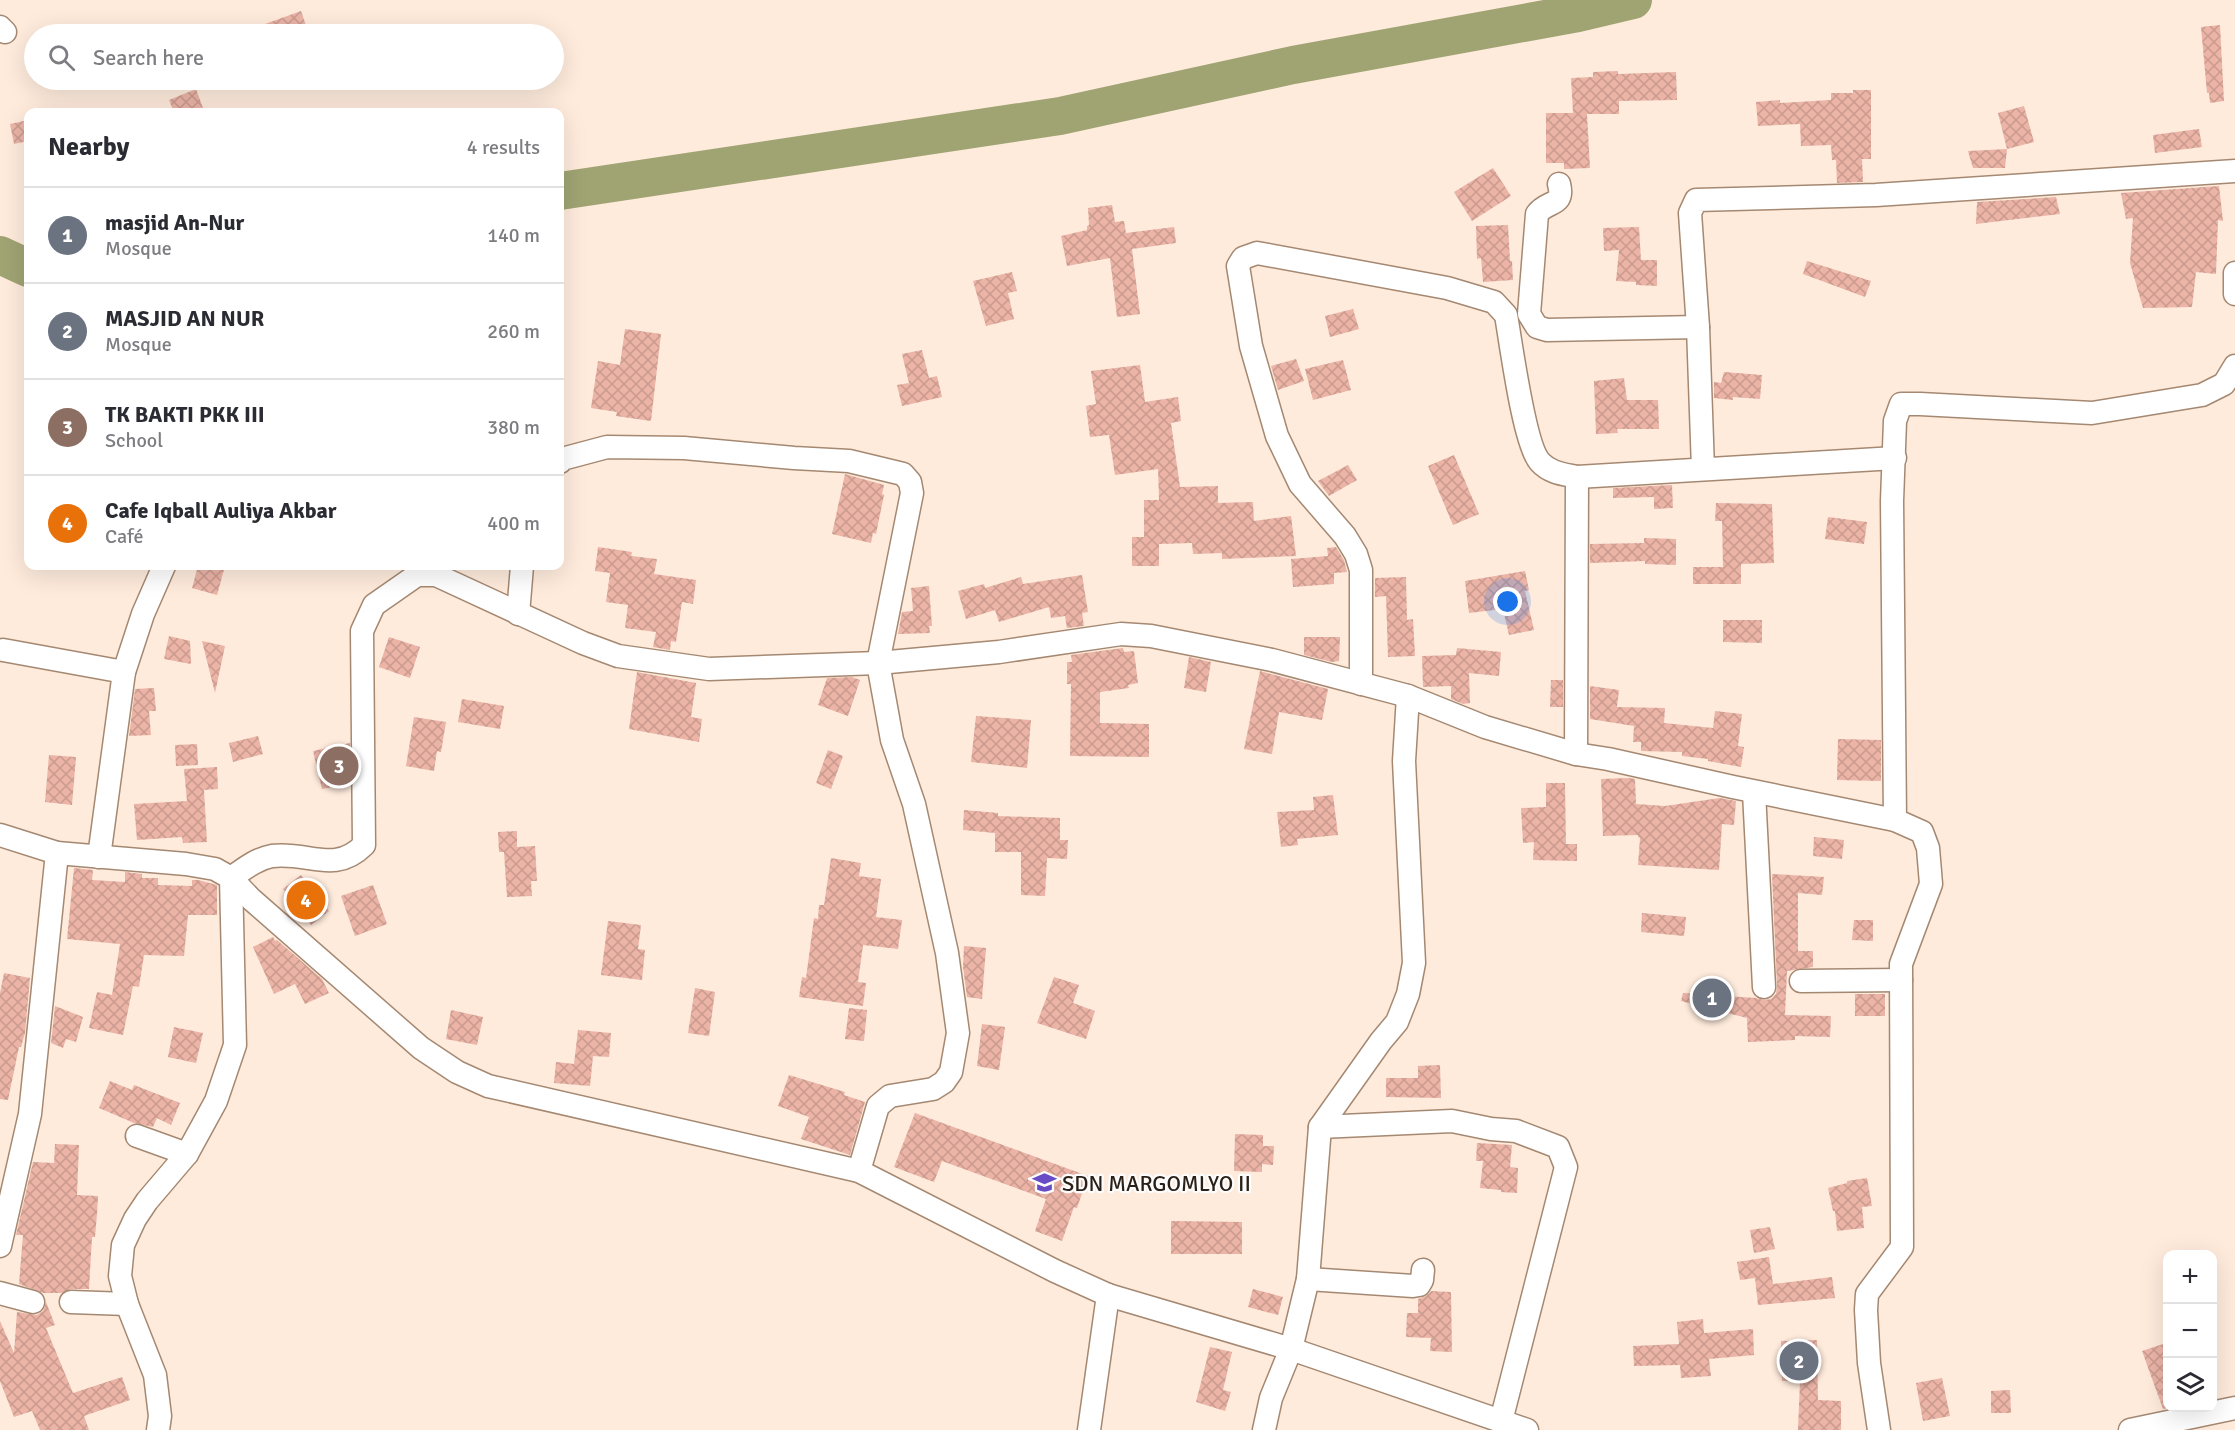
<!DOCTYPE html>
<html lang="en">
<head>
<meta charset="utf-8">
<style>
  :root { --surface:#fff; --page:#f2f2f3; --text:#2b2b33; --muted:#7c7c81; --line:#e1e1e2; --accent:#674cc5 }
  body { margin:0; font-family:Signika,sans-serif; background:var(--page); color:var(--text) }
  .controls { position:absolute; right:18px; bottom:18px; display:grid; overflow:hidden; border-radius:12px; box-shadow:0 6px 24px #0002 }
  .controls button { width:54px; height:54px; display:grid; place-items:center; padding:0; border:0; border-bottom:2px solid var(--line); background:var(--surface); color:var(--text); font:30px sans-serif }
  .you { position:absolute; left:1508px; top:602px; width:21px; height:21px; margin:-15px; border:4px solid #fff; border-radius:50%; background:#1a73e8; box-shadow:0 0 0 9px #1a73e833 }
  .badge { display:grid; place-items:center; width:39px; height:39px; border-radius:50%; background:var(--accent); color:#fff; font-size:20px; font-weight:700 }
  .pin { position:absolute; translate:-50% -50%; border:3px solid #fff; box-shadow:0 2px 6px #0006 }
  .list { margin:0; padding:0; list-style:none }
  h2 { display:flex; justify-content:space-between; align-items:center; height:78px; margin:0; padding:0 24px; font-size:26px }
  h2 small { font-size:20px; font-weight:400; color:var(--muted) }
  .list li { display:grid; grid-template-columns:39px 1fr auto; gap:18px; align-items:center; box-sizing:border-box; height:96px; padding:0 24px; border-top:2px solid var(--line) }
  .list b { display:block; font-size:22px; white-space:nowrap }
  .list p { margin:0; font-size:20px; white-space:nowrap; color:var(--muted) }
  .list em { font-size:20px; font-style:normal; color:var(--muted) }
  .icon { flex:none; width:33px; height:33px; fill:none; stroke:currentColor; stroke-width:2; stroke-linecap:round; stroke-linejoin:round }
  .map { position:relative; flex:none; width:2235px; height:1430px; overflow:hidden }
  .search { position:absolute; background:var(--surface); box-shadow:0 6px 24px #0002; left:24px; top:24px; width:540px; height:66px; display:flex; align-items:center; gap:15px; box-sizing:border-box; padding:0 21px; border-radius:33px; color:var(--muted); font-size:22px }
  .panel { position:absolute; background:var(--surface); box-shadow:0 6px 24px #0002; left:24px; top:108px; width:540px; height:462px; border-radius:12px }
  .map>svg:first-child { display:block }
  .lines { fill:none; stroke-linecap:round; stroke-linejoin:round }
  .river { stroke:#a0a473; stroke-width:38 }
  .building { fill:url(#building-cross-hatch) }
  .street-casing { stroke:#a58871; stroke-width:25 }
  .street { stroke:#fff; stroke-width:22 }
  .labels { text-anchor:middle; stroke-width:4.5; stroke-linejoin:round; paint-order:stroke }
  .poi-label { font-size:22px; fill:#2b2017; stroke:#fcfcfc; text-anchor:start }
</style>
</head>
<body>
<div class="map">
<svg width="2235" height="1430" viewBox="0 0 2235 1430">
  <defs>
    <pattern id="building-cross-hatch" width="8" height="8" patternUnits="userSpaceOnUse" patternTransform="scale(1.5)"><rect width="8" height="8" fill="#ebb4a7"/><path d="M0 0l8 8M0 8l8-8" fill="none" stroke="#ca9a8f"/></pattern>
  </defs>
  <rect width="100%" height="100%" fill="#feebdc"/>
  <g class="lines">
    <g class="river">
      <polyline points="560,191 1060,116 1293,65 1578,13 1633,0"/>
      <polyline points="0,255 28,268"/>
    </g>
  </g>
  <g class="building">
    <polygon points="301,11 309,34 243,34 243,32"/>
    <polygon points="2220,25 2224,101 2210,103 2209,93 2207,93 2201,27"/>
    <polygon points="1618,71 1618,74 1676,72 1677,100 1619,101 1619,114 1587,114 1590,168 1564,169 1564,163 1546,163 1546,113 1573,113 1571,78 1593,77 1593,72"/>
    <polygon points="196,89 203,108 193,112 174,112 169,100"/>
    <polygon points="1853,90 1871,90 1871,159 1862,159 1863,182 1837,183 1836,160 1832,160 1831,145 1801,146 1800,124 1758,126 1756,102 1780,100 1780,103 1831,100 1831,93 1853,93"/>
    <polygon points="2024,106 2034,142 2007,149 1998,113"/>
    <polygon points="28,120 28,141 14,144 10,124"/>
    <polygon points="2199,129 2202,147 2155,153 2153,135"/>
    <polygon points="2007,149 2005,168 1973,168 1968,151"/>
    <polygon points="1493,168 1511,196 1472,221 1454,192"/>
    <polygon points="2219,186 2223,221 2218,220 2216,274 2196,272 2192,307 2143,308 2130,263 2133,218 2126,219 2121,193"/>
    <polygon points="2056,197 2060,214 1976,224 1977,202"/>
    <polygon points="1112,205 1115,222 1124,221 1126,233 1174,227 1176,243 1132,249 1140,314 1117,317 1110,258 1067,266 1061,236 1087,230 1087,226 1089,225 1088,208"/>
    <polygon points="1508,225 1510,261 1512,261 1513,280 1483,282 1481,258 1477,259 1476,226"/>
    <polygon points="1639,227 1641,260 1657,260 1657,286 1636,285 1636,282 1616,281 1619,250 1604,251 1603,228"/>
    <polygon points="1807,261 1871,281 1865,297 1803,274"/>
    <polygon points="1012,272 1017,291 1008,293 1014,319 986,326 973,281"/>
    <polygon points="1353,309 1359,329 1330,337 1325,316"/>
    <polygon points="625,329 661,334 651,421 616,416 617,412 591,408 598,361 620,365"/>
    <polygon points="922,350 929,378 937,376 942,397 902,406 897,385 909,383 902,354"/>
    <polygon points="1296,359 1304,381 1278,390 1271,366"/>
    <polygon points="1343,360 1351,390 1313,400 1305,369"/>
    <polygon points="1140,365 1145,402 1178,397 1181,421 1171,423 1180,487 1218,486 1218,503 1253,502 1254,521 1291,516 1296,556 1222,559 1222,553 1193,554 1192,543 1159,544 1159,566 1132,566 1132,537 1144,537 1144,500 1159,500 1158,469 1115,475 1109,435 1090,437 1086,406 1096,404 1091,371"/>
    <polygon points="1724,372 1762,375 1760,399 1733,397 1733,400 1714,398 1714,382 1721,383"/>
    <polygon points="1624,378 1627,400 1658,400 1659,429 1617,429 1618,433 1596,434 1594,381"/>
    <polygon points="1454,455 1479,514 1453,525 1428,466"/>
    <polygon points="1348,465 1357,480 1329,496 1318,481"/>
    <polygon points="845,474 884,485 882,494 884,495 876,534 873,533 871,543 832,534"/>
    <polygon points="1672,485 1673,508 1654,509 1654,497 1613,498 1613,488"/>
    <polygon points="1716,503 1772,504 1774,563 1741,564 1741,584 1693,584 1693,567 1723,567 1722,521 1715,521"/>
    <polygon points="1828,517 1867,522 1864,544 1825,539"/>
    <polygon points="1644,538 1676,539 1676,565 1645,564 1645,561 1590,563 1590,544 1644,543"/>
    <polygon points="598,547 632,552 631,556 657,559 654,574 696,580 693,604 682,602 676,642 671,641 670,650 653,647 656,632 625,628 628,605 606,602 610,573 595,571"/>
    <polygon points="1336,547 1344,560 1347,572 1334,573 1334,584 1293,587 1291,559 1328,556 1327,548"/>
    <polygon points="198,566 225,566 217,595 192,588"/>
    <polygon points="1525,571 1529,590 1525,591 1534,630 1509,635 1503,609 1469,613 1465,581"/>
    <polygon points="1082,575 1088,612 1082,613 1084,626 1067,628 1065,616 1051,618 1049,607 999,622 995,610 966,619 958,591 984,584 985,588 1021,577 1023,584"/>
    <polygon points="1406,577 1407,620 1413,619 1415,656 1388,657 1386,596 1375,597 1375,578"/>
    <polygon points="929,586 932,626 929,626 930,633 898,634 902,612 913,611 911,588"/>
    <polygon points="1723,620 1762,620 1762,643 1723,642"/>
    <polygon points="169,636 190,641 191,664 164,659"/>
    <polygon points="389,637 420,647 410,678 379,667"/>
    <polygon points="1304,637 1340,637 1339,661 1332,662 1304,655"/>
    <polygon points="202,641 225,646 215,693"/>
    <polygon points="1123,648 1124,652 1134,651 1138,683 1128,685 1129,688 1100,692 1100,723 1149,724 1149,757 1070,756 1071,684 1067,684 1067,662 1072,662 1071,655"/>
    <polygon points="1457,648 1501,652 1499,676 1469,673 1470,703 1463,704 1451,699 1451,686 1423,687 1422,656 1456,655"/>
    <polygon points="1189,657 1211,662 1206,692 1184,688"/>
    <polygon points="1260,671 1328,689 1322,720 1279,712 1272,754 1244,749"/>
    <polygon points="637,672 696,683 691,717 702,719 699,742 629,729"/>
    <polygon points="852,677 860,680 848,716 818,705 827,678"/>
    <polygon points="1551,680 1563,680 1563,707 1550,707"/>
    <polygon points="1590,686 1619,690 1617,707 1665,708 1664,723 1713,728 1715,711 1742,714 1738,746 1744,747 1741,767 1708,761 1708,759 1682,756 1682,752 1641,751 1641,742 1633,742 1634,726 1590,719"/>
    <polygon points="154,688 156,711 149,711 151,735 129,736 135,689"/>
    <polygon points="462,699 504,706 500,729 458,722"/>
    <polygon points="976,716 1031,720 1027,768 971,762"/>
    <polygon points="414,717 446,722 441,752 437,751 434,771 406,766"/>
    <polygon points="258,736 263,754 233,762 229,743"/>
    <polygon points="1838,739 1881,740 1881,781 1837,780"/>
    <polygon points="350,743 350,783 322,789 313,751"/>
    <polygon points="197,744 198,765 176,766 175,745"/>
    <polygon points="828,750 843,756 831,789 816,783"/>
    <polygon points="49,755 76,757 72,805 45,802"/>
    <polygon points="217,767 218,789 204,790 207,842 183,843 182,837 137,840 134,804 187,801 184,769"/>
    <polygon points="1629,778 1635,779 1636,804 1665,806 1720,798 1736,801 1734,825 1722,824 1719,870 1638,865 1640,838 1638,837 1638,835 1603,836 1601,779"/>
    <polygon points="1546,783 1565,783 1566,844 1577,844 1577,861 1533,860 1534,842 1523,843 1521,808 1546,807"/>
    <polygon points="1333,795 1338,835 1297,839 1298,845 1281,847 1277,812 1314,810 1313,797"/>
    <polygon points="964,810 998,813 998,816 1060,818 1060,840 1068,840 1067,859 1047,858 1045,896 1021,895 1021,852 995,852 995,833 963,830"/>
    <polygon points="517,831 517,847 535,846 537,881 531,881 532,896 507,897 504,852 499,852 498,832"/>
    <polygon points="1814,837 1844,840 1842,859 1813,856"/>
    <polygon points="831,858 861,863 859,876 881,879 876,917 902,920 898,949 863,945 858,982 866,983 863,1006 799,997 802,977 806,978 814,918 818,919 819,905 824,905"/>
    <polygon points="74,868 93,870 92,880 125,882 125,872 142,874 142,878 158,878 158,885 192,886 192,880 198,880 217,885 217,915 188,915 184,956 144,955 139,987 133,986 123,1035 89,1028 97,992 112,995 120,944 67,939"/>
    <polygon points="1772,874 1824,877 1822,895 1798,893 1798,951 1813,951 1813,967 1787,971 1785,1015 1831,1016 1830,1037 1795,1036 1795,1040 1748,1042 1747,1018 1681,1001 1683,993 1700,994 1703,983 1727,990 1726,996 1756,998 1764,1000 1771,999 1776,994 1777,986"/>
    <polygon points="301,875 329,911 311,925 283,889"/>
    <polygon points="373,885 387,924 355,936 341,896"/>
    <polygon points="1642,913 1686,917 1684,936 1641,932"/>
    <polygon points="1854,920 1873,920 1873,941 1852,940"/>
    <polygon points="608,921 641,925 638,949 645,950 642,980 601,975"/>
    <polygon points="273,937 275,941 277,940 322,979 329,993 305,1004 295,984 274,994 253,947"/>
    <polygon points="964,946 986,948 982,999 967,997 963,967"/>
    <polygon points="4,973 30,978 25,1033 21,1047 19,1047 8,1100 0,1099 0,993"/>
    <polygon points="1054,977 1079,985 1073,1003 1095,1011 1086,1039 1037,1023"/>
    <polygon points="695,988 715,992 709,1036 688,1033"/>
    <rect x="1855" y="994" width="30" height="22"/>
    <polygon points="55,1006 83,1017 76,1042 66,1039 63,1048 51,1043"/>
    <polygon points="849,1008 867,1010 864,1041 845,1039"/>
    <polygon points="451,1010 483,1017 477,1045 446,1039"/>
    <polygon points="982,1024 1005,1027 999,1070 977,1066"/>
    <polygon points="174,1027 203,1033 196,1063 168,1057"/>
    <polygon points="578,1030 611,1033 609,1057 593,1056 590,1086 554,1083 556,1062 574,1064"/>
    <polygon points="1440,1065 1441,1098 1386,1097 1386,1078 1418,1078 1418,1066"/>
    <polygon points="789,1075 845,1092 844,1095 865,1102 850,1155 801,1139 809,1117 778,1106"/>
    <polygon points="110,1081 132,1090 134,1085 180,1103 171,1125 157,1118 153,1127 134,1123 99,1108"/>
    <polygon points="915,1113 1088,1176 1077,1208 1074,1207 1062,1241 1035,1231 1046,1199 942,1161 934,1182 894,1167"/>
    <polygon points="1235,1134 1263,1135 1263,1146 1274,1146 1273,1165 1262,1164 1262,1172 1234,1171"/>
    <polygon points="1477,1143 1512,1145 1510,1167 1518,1168 1517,1193 1501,1192 1501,1190 1480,1188 1483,1161 1476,1161"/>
    <polygon points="55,1144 79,1145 77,1195 98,1196 97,1214 95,1237 92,1237 89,1289 71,1289 62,1293 43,1293 19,1284 23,1235 16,1235 33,1162 54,1163"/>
    <polygon points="1867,1178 1872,1206 1862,1207 1864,1228 1837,1231 1835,1211 1833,1211 1828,1188 1847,1183 1847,1181"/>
    <polygon points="1171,1221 1242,1222 1242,1254 1171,1254"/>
    <polygon points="1770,1227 1775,1249 1754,1253 1750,1230"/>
    <polygon points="1769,1257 1773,1284 1832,1277 1835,1298 1758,1305 1755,1278 1740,1280 1737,1262"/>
    <polygon points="1253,1289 1283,1297 1278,1315 1248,1307"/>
    <polygon points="1431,1291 1451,1292 1452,1352 1430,1351 1431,1338 1406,1337 1407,1313 1418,1313 1418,1299 1426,1296"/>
    <polygon points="46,1302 55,1325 46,1328 73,1393 122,1377 130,1400 84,1416 89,1430 40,1430 32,1411 14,1417 0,1381 0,1321 14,1353 17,1312 37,1315 43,1311"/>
    <polygon points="1703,1319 1704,1333 1753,1329 1754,1355 1709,1359 1711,1376 1681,1378 1680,1365 1634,1366 1633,1346 1679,1344 1677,1322"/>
    <polygon points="1817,1340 1818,1400 1841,1401 1841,1430 1798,1430 1800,1381 1782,1381 1781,1341"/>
    <polygon points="2163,1344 2168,1355 2168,1408 2163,1409 2142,1351"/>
    <polygon points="1210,1347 1232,1352 1223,1390 1231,1392 1225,1411 1196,1402"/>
    <polygon points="1942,1378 1950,1416 1923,1421 1916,1383"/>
    <polygon points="2010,1390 2011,1413 1991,1413 1991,1391"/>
  </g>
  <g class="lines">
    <defs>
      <g id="street">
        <polyline points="0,27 5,32"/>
        <path d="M1559,184C1565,207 1547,200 1537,214L1529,314L1537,327L1547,330L1698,327"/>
        <polyline points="2235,273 2235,294"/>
        <polyline points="560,462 562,459 607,447 684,448 794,458 849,461 903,474 910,482 912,493 878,663 892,740 914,804 947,953 958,1033 951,1072 944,1082 933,1089 890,1096 878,1106 859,1171"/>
        <polyline points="1703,469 1698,327 1690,213 1696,200 1876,195 2235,171"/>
        <polyline points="518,614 522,566"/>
        <polyline points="3,650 124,672"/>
        <path d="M1361,684V570L1356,554L1345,536L1300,484L1277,436L1251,346L1238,266L1243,258L1257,253L1447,288L1494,302L1506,315C1511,343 1524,445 1540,462C1550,473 1563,474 1577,477L1895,458"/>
        <polyline points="1576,754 1577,477"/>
        <polyline points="1754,792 1764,987"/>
        <polyline points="0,835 57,853 186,864 215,869 231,878 251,899 421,1048 457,1072 488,1086 859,1171 1055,1271 1108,1295 1291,1349 1527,1430"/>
        <polyline points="99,857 124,672 143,614 164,566"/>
        <polyline points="1801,981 1901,980"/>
        <polyline points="1320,1127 1452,1121 1491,1129 1516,1131 1558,1147 1566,1167 1501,1421"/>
        <polyline points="137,1136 187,1154"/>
        <polyline points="0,1246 30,1114 57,853"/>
        <polyline points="1308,1279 1413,1286 1419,1285 1422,1280 1423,1270"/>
        <polyline points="0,1293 33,1302"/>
        <polyline points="71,1302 127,1304"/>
        <path d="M158,1430L160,1416L155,1375L127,1304L120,1276L123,1245L135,1219L147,1201L187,1154L216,1101L235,1045L231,878C244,869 256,859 272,856C308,851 334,875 364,845L362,631L374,605L417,575H436L583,643L618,656L709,669L878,663L999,652L1121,634L1151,636L1272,660L1408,696L1485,727L1576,754L1608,759L1733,787L1895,820"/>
        <polyline points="1089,1430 1108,1295"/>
        <polyline points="1264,1430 1271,1398 1291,1349 1308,1279 1320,1127 1381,1041 1397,1022 1408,994 1414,963 1404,761 1408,696"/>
        <polyline points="1879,1430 1869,1363 1866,1310 1867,1294 1902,1247 1901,964 1931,884 1928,848 1922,832 1895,820 1892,501 1895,421 1901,404 1920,404 2092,413 2202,395 2224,384 2235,366"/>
        <polyline points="2130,1430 2235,1408"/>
      </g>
    </defs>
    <use href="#street" class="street-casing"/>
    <use href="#street" class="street"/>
  </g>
  <defs>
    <symbol id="school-bare" viewBox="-9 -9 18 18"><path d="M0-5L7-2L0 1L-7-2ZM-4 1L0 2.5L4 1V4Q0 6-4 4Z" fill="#674cc5" stroke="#fcfcfc" stroke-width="2.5" paint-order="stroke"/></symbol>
  </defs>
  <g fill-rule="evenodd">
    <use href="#school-bare" x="1028" y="1166" width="33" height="33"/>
  </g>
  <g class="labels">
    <g class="poi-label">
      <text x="1062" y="1191">SDN MARGOMLYO II</text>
    </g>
  </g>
</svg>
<div class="controls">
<button>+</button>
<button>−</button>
<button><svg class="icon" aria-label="layers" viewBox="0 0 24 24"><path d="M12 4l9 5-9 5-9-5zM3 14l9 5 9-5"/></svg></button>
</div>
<div class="you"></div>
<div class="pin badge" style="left:1712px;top:998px;background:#6b7280">1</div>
<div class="pin badge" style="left:1799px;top:1361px;background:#6b7280">2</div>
<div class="pin badge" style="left:339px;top:766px;background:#8d6e63">3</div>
<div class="pin badge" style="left:306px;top:900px;background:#e8710a">4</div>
<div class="search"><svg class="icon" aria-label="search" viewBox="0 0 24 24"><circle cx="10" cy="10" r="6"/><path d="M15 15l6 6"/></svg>Search here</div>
<section class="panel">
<h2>Nearby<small>4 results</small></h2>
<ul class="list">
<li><span class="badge" style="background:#6b7280">1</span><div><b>masjid An-Nur</b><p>Mosque</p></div><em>140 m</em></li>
<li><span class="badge" style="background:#6b7280">2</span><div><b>MASJID AN NUR</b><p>Mosque</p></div><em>260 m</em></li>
<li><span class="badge" style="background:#8d6e63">3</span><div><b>TK BAKTI PKK III</b><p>School</p></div><em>380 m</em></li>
<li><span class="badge" style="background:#e8710a">4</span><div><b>Cafe Iqball Auliya Akbar</b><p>Café</p></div><em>400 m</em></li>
</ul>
</section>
</div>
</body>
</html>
